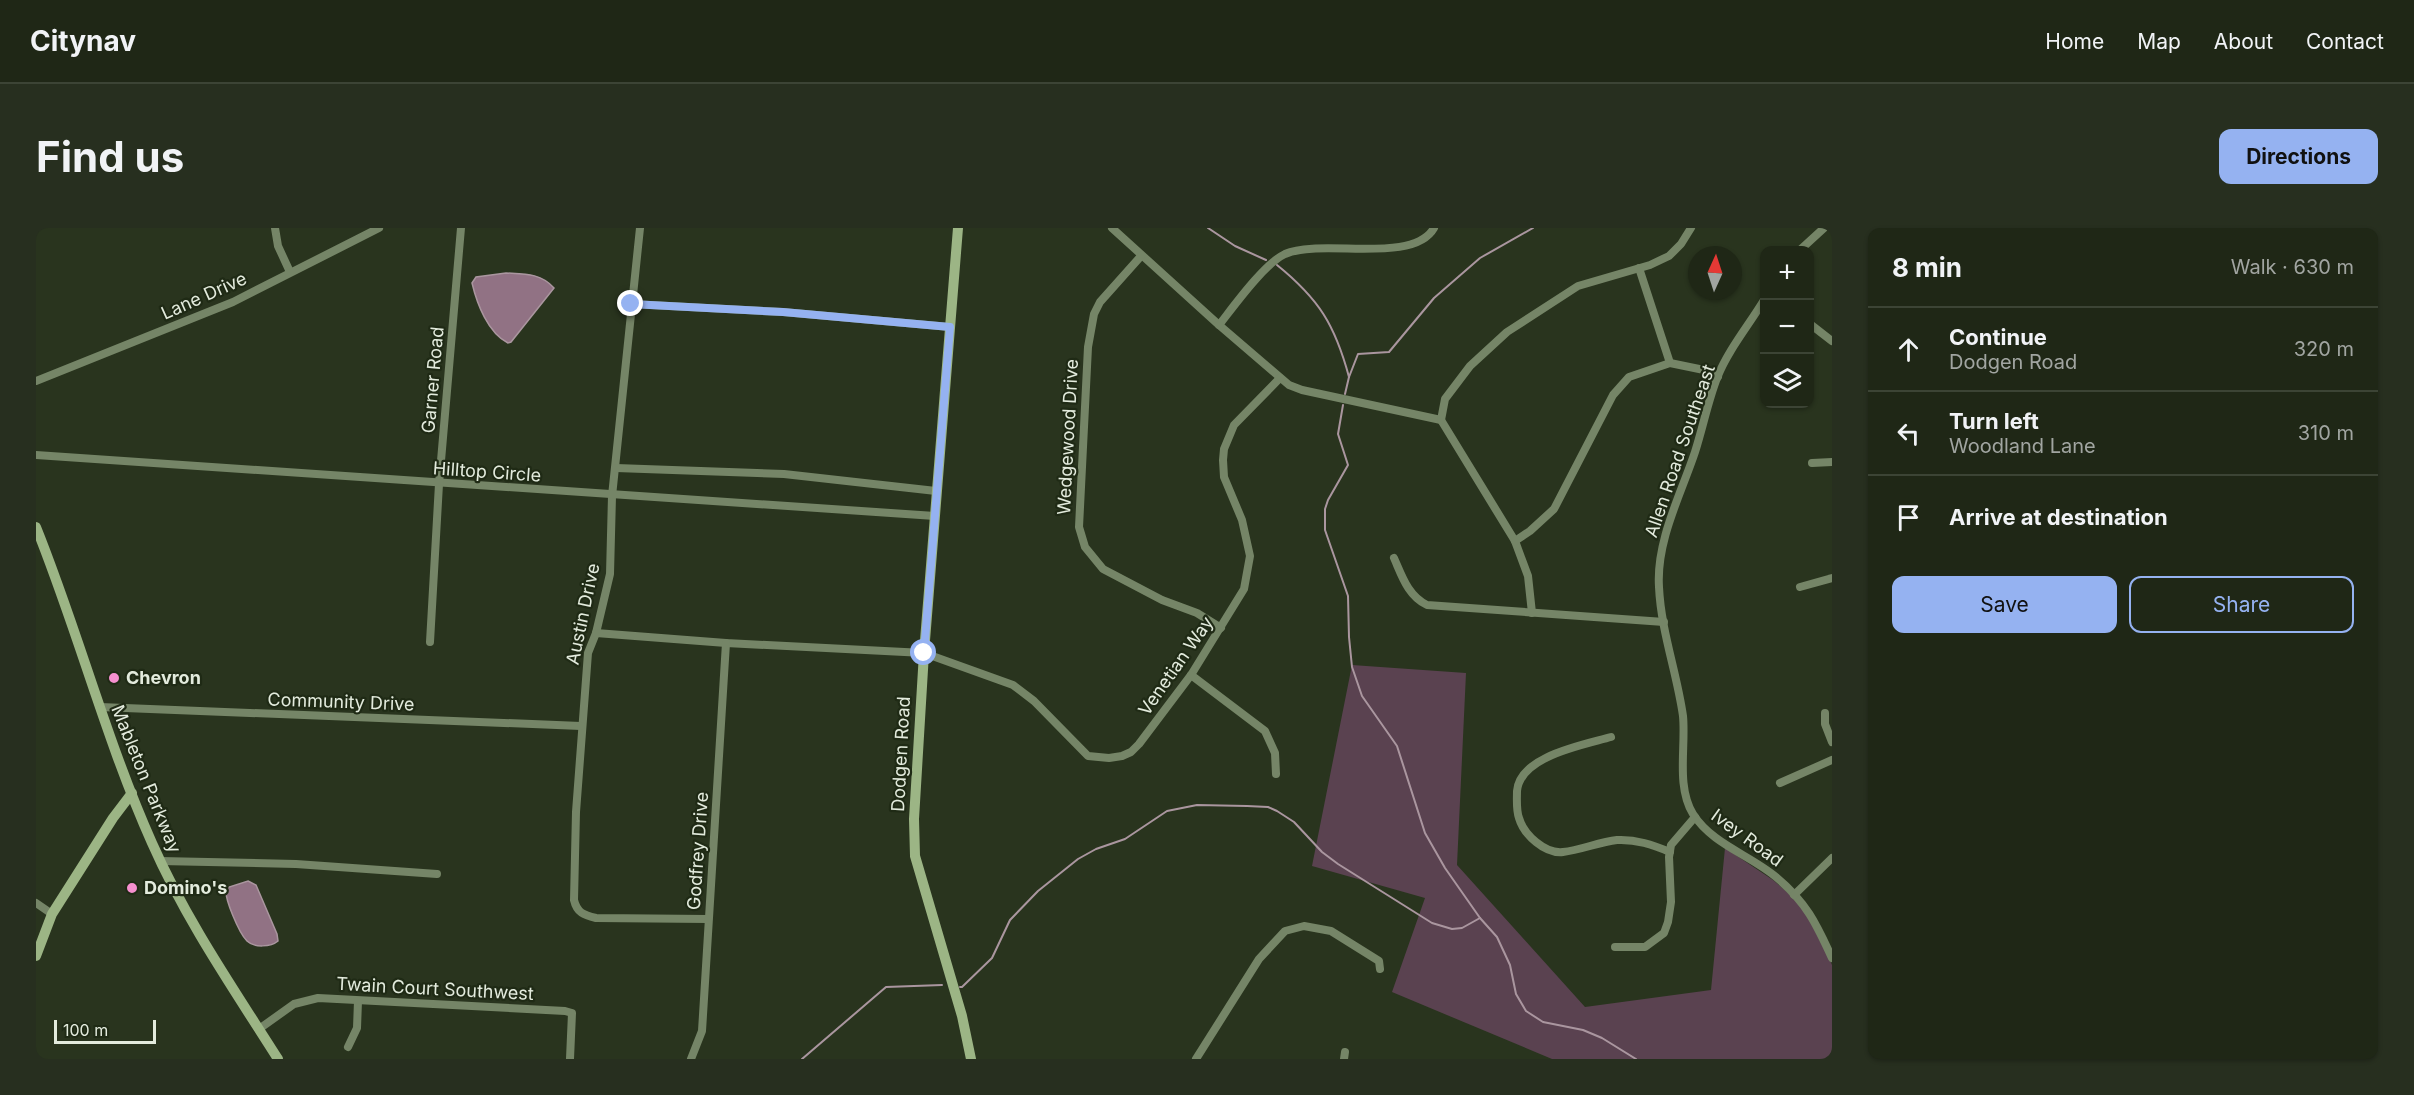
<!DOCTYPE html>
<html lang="en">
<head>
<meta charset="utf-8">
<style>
  :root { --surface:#1f2716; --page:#272f1f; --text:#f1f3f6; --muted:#a1a5a1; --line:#3c4435; --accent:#95b2f1 }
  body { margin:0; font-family:Inter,sans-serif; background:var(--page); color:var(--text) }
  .controls { position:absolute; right:18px; top:18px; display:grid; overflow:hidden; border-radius:12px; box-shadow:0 2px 4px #0004 }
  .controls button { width:54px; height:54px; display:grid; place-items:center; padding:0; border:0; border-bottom:2px solid var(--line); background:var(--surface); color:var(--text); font:30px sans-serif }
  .compass { position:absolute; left:1652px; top:18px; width:54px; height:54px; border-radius:50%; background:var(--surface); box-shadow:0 2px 4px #0004; rotate:3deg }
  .scale { position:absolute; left:18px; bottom:15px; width:102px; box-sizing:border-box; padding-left:6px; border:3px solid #e3ebdd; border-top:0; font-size:16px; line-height:21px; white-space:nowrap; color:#e3ebdd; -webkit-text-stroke:4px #1f2a15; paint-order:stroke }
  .stop { position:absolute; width:18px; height:18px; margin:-14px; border:4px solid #95b2f1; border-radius:50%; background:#fff }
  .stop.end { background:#95b2f1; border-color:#fff; box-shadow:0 2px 6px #0008 }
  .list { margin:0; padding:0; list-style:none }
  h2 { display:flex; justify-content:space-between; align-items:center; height:78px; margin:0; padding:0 24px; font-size:26px }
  h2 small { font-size:20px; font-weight:400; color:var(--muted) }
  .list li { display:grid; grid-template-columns:39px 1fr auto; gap:18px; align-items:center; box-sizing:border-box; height:84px; padding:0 24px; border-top:2px solid var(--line) }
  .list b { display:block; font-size:22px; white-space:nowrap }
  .list p { margin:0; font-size:20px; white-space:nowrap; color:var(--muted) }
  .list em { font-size:20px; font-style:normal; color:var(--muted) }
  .actions { display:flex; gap:12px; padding:18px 24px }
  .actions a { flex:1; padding:14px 0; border:2px solid var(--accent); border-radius:12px; text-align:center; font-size:21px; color:var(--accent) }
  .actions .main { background:var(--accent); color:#111 }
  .icon { flex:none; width:33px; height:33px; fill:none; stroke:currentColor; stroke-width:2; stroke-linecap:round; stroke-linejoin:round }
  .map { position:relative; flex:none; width:1796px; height:831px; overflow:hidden; border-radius:12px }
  header { display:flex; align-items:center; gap:36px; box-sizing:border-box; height:84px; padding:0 30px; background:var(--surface); border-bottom:2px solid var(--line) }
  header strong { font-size:28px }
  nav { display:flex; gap:33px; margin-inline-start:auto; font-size:21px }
  .intro { display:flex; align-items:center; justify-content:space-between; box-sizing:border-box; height:144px; padding:0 36px }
  h1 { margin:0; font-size:42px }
  .button { padding:15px 27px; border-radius:12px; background:var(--accent); color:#111; font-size:21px; font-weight:700 }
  main { display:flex; gap:36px; padding:0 36px }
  aside { flex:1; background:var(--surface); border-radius:12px; box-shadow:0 2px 4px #0004 }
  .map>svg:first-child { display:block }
  .green { fill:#5a4250 }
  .water { fill:#917284; stroke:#aa969f; stroke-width:1.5 }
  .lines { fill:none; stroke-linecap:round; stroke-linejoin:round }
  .stream { stroke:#aa969f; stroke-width:2 }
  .street { stroke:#758567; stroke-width:8 }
  .secondary { stroke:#9cb585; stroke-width:10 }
  .route { stroke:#95b2f1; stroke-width:8 }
  .poi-dot { fill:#f690cf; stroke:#1f2a15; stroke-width:2 }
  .labels { text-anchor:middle; stroke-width:4.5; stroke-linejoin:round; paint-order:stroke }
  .street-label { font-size:18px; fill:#e3ebdd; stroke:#1f2a15 }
  .poi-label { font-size:18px; font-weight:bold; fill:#e3ebdd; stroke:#1f2a15; text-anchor:start }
</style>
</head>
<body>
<header>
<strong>Citynav</strong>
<nav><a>Home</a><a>Map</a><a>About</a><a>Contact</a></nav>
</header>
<div class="intro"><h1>Find us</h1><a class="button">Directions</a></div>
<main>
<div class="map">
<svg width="1796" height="831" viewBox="0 0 1796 831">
  <rect width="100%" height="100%" fill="#29341e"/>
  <polygon class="green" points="1316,437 1430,445 1421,637 1549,779 1675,762 1689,620 1737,652 1775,685 1796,737 1796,831 1516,831 1356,764 1389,670 1276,638"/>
  <g class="water">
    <path d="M470,45C488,46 505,45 518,60L475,114L472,115C452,105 441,76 436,55L440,49Z"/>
    <path d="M212,653L220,657L241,706L242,713C235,719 218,720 211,713C203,705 188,670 190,660Z"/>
  </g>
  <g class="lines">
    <g class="stream">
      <polyline points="1172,0 1199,18 1230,32"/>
      <path d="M1241,37C1283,71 1299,97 1313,149"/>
      <polyline points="1309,166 1313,149 1322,126 1353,124 1398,70 1444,30 1497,0"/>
      <polyline points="1307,177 1302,206 1312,237 1292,272 1289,281 1289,302 1312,368 1313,409 1316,439 1326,468 1361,518 1389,605 1409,640 1444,690 1461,709 1474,737 1480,766 1490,783 1507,794 1547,802 1566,810 1600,831"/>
      <polyline points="924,759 926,759 956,730 974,692 1002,663 1042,631 1060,621 1089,611 1131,583 1161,577 1211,578 1232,579 1241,583 1258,594 1286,624 1302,636 1396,695 1416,701 1426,700 1444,690"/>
      <polyline points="766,831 850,759 906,757"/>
    </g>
    <g class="street">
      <polyline points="239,0 242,18 254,44"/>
      <path d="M604,0L576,268L574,346L560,405L552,425L540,584L538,672C541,685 548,687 560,690L672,691"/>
      <polyline points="1076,0 1183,97 1253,157 1266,162 1405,192 1479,313 1492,348 1496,385"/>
      <polyline points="1764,22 1788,0"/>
      <polyline points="1105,28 1064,74 1058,86 1052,119 1043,299 1049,319 1067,341 1126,372 1161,385 1185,400"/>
      <polyline points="1603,40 1634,135"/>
      <path d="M1728,72C1713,97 1692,122 1681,150C1672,173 1667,199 1659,224C1645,266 1620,313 1623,359C1625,403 1641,445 1647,488C1650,519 1640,558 1657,586C1676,616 1714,627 1740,649C1770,674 1780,695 1796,730"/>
      <polyline points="595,76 747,84 914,99"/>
      <polyline points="1774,96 1796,113"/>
      <path d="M1183,97C1198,78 1228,36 1249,26C1285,10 1377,37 1398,0"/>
      <polyline points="0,153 197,74 343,0"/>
      <polyline points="1405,192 1409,171 1434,138 1471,104 1542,58 1614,37 1633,28 1645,16 1655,0"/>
      <polyline points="0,227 899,288"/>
      <polyline points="1776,235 1796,234"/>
      <polyline points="580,240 748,246 900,263"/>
      <polyline points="1479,313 1494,303 1518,281 1577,167 1593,149 1634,135 1668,142 1682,149"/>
      <path d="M1358,330C1366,348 1372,368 1391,377L1628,394"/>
      <polyline points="1764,359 1796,350"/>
      <polyline points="560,405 690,415 888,425 977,457 998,473 1052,528 1073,530 1086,528 1095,524 1103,516 1155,447 1208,361 1214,328 1206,292 1188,249 1187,232 1188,221 1198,197 1244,150"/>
      <polyline points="394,414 403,256 425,0"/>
      <polyline points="1155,447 1229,503 1239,525 1240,546"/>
      <polyline points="64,479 545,498"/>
      <polyline points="1789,485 1789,496 1796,514"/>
      <path d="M1575,509C1547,517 1484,528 1481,563C1481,571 1480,582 1483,590C1488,607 1509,626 1527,624C1545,622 1563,614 1581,612C1600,611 1617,617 1634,624"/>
      <polyline points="1744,555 1796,532"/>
      <polyline points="124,633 260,636 401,646"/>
      <polyline points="1758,667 1796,630"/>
      <polyline points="0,675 16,686"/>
      <polyline points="1579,719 1609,719 1628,705 1632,694 1635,674 1633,629 1635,617 1659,589"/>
      <polyline points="223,801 258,776 282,770 529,783 536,785 534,831"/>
      <polyline points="312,819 321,800 322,773"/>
      <polyline points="655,831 666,803 690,415"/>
      <polyline points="1160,831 1223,731 1249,703 1268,698 1295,703 1343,733 1344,741"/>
      <polyline points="1308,831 1309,824"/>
    </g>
    <g class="secondary">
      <polyline points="922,0 888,425 878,591 879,628 926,788 935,831"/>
      <path d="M0,299C42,403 70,512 116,615C150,692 197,760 242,831"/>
      <polyline points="0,728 16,686 77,590 96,565"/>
    </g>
  </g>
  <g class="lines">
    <polyline class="route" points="595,76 747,84 914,99 888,425"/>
  </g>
  <g class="poi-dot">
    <circle cx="78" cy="450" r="6"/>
    <circle cx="96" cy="660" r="6"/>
  </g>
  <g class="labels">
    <g class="street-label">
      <text transform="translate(168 68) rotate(-24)" y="6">Lane Drive</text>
      <text transform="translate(397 152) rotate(-85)" y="6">Garner Road</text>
      <text transform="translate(1032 209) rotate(-87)" y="6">Wedgewood Drive</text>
      <text transform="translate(1644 223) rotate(-71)" y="6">Allen Road Southeast</text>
      <text transform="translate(451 244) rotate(4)" y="6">Hilltop Circle</text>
      <text transform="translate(547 386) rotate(-78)" y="6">Austin Drive</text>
      <text transform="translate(1140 438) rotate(-55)" y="6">Venetian Way</text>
      <text transform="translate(305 474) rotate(2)" y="6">Community Drive</text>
      <text transform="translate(865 526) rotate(-87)" y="6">Dodgen Road</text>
      <text transform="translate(110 551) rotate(68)" y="6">Mableton Parkway</text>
      <text transform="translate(1711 610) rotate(36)" y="6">Ivey Road</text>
      <text transform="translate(662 623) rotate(-86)" y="6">Godfrey Drive</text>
      <text transform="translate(399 761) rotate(3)" y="6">Twain Court Southwest</text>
    </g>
    <g class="poi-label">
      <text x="90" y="456">Chevron</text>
      <text x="108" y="666">Domino's</text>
    </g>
  </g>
</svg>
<div class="controls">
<button>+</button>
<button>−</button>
<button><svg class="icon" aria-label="layers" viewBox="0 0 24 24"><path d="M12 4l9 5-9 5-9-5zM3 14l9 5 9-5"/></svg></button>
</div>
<svg class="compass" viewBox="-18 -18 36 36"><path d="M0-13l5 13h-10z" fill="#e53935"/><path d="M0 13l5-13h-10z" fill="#a1a5a1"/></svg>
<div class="scale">100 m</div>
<div class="stop" style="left:888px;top:425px"></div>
<div class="stop end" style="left:595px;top:76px"></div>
</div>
<aside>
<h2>8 min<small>Walk · 630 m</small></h2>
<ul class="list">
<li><svg class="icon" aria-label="ahead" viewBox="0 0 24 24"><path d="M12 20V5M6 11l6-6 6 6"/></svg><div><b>Continue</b><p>Dodgen Road</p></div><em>320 m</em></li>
<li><svg class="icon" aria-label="left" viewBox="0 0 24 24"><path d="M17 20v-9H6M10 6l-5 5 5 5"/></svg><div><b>Turn left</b><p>Woodland Lane</p></div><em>310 m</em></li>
<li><svg class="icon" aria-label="arrive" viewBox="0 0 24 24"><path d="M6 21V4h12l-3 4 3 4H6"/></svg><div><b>Arrive at destination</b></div></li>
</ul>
<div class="actions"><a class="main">Save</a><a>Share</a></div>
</aside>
</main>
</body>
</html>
